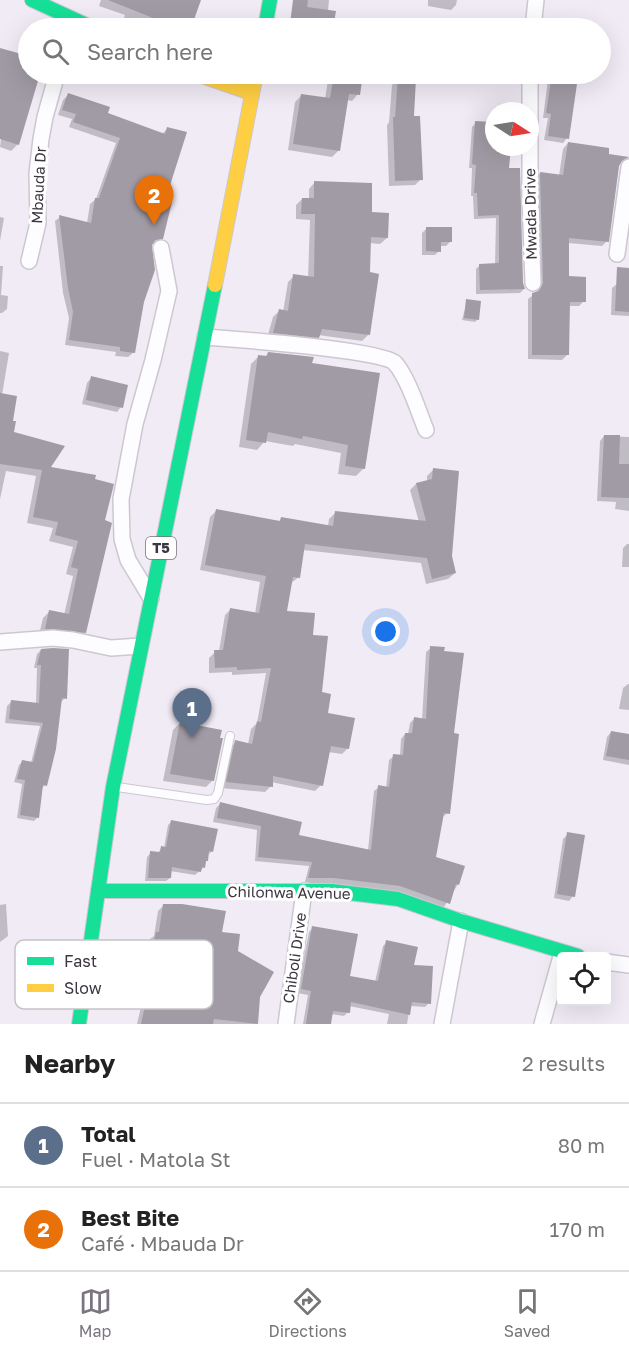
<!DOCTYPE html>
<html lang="en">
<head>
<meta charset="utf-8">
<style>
  :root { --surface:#fff; --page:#f2f2f2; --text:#222; --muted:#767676; --line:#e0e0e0; --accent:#7c7581 }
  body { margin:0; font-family:"Golos Text",sans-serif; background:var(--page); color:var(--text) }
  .controls { position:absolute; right:18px; bottom:18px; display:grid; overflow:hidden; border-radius:6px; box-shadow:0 6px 24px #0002 }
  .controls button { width:54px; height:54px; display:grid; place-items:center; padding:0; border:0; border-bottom:2px solid var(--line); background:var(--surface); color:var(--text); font:30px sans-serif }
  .compass { position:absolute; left:485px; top:102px; width:54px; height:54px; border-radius:50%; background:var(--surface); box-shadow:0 6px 24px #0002; rotate:102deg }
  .you { position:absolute; left:386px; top:632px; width:21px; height:21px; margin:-15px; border:4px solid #fff; border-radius:50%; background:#1a73e8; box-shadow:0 0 0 9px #1a73e833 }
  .badge { display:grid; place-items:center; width:39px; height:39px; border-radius:50%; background:var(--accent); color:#fff; font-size:20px; font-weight:700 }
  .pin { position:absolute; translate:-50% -50px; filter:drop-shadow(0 2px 3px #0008) }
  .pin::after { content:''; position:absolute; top:32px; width:21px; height:18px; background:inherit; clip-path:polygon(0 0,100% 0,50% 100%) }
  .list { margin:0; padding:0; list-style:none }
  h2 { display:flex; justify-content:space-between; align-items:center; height:78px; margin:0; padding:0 24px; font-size:26px }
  h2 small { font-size:20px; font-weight:400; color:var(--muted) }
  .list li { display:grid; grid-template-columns:39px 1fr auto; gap:18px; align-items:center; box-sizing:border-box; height:84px; padding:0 24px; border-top:2px solid var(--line) }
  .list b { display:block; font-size:22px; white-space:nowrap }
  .list p { margin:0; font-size:20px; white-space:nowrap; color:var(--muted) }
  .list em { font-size:20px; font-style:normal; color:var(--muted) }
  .icon { flex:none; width:33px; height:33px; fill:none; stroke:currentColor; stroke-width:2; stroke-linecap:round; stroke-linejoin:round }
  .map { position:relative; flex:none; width:629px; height:1024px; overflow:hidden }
  .search { position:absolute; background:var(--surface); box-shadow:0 6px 24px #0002; left:18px; right:18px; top:18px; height:66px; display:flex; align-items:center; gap:15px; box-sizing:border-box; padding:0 21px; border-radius:33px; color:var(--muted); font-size:22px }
  .sheet { height:246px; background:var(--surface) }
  nav { display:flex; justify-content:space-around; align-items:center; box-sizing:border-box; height:84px; border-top:2px solid var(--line); background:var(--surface); font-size:16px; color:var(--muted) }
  nav a { display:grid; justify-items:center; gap:3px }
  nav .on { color:var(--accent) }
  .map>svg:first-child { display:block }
  .shadow { fill:#0003 }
  .building { fill:#a19ba5 }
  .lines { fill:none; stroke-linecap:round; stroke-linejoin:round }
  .lane-casing { stroke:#cdc7d1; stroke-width:10 }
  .street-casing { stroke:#cdc7d1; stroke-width:18 }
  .fast-casing { stroke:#cdc7d1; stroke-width:16 }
  .slow-casing { stroke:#cdc7d1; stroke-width:16 }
  .lane { stroke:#fdfcfe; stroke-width:8 }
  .street { stroke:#fdfcfe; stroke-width:15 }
  .fast { stroke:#16e098; stroke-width:14 }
  .slow { stroke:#ffcf43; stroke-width:14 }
  .labels { text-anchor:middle; stroke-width:6; stroke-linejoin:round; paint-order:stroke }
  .shield { fill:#fff; stroke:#77727b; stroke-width:1.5 }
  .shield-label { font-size:14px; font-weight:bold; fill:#3d3642 }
  .street-label { font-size:15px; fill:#3d3642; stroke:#fff }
  .key { fill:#fff; stroke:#c5c3c6; stroke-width:1.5 }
  .key-label { font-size:16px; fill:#3d3642 }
</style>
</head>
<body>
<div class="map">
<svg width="629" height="1024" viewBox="0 0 629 1024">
  <rect width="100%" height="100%" fill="#f1ebf6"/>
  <g class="shadow">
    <polygon points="101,0 200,0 189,28 152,28 124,18 125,15 99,6"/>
    <polygon points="294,0 329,0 328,11 334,12 332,28 289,27"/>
    <polygon points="428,0 457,0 456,5 451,10 428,6"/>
    <polygon points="0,49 20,69 28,71 28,74 38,74 18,144 11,151 0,147 3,122 0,122"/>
    <polygon points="329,74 361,74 358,94 352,101 347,100 339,150 332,157 288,150 295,102 302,95 325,99"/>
    <polygon points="553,75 567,138 563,143 544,140 548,118 543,118 548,79"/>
    <polygon points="398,79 412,117 421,179 415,185 389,186 387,125 389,122 392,85"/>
    <polygon points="68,95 106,114 162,134 168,128 161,238 156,243 150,245 134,352 128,357 115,356 116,352 65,345 69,318 63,293 55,221 60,217 87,223 90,204 96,199 116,143 69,127 72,119 58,115 63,100"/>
    <polygon points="476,123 490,140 494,141 494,147 509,147 508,169 524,289 520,293 476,294 476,269 480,265 495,265 496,218 474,219 473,196 471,196 472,168 469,168 472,127"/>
    <polygon points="568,143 607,241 602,246 568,243 568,278 584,301 579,306 568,306 567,355 562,360 528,359 528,299 536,293 538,289 535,178 540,173 559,176 563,149"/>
    <polygon points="315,182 370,213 387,238 380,244 369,243 368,335 362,341 318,335 312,343 267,338 273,317 279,311 283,312 288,282 294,276 308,278 310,220 296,219 296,205 302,199 309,199 309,189"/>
    <polygon points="0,217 4,218 0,241"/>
    <polygon points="427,228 450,242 446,246 440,246 439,251 435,255 422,255 422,233"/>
    <polygon points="0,266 3,266 1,295 8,296 7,309 2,313 0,313"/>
    <polygon points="617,284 629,284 629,316 611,315 612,288"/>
    <polygon points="467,301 477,320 475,322 462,320"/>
    <polygon points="0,351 9,353 2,395 11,422 12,433 104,521 84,632 77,639 39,635 43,618 49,612 64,615 73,576 66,574 73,547 49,541 53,528 27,523 36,476 6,471 0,499"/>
    <polygon points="268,353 311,364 364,468 356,476 338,474 341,453 295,444 293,446 265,441 257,450 239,447 251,364 259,356 265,357"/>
    <polygon points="91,378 121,407 117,412 82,404 87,383"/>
    <polygon points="604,436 629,437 629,511 615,509 616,502 597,501 600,441"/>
    <polygon points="433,470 455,573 448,579 426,584 421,563 303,550 299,577 291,583 286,612 311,636 320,693 326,714 348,748 342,754 328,752 321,785 315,791 271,782 271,786 265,792 221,788 230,748 236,742 248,744 251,729 257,723 266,673 232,675 232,672 209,673 209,658 215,652 219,651 225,615 231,609 255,614 260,582 200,570 210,517 216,511 278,522 281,519 328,526 329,519 335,513 419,522 410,490 416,484 427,482 427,476"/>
    <polygon points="627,544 629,544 629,567 622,567 623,548"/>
    <polygon points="431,648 452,735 448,813 442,817 435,858 458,884 444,907 305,882 309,866 255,861 257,830 213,822 216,808 220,804 297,836 368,850 374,791 379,787 386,788 389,760 394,756 400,756 401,739 405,734 408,734 410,723 414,719 422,720 426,652"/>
    <polygon points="41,650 65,698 61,702 45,785 41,789 38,817 34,821 17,818 22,784 14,782 19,765 23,761 31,763 40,726 5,723 7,706 11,702 36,704 37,668 34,668 37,654"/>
    <polygon points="628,684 629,684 629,710 619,709 623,688"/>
    <polygon points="180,723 213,780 206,787 163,781 173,730"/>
    <polygon points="611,732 629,735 629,765 603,760 607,737"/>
    <polygon points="172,821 212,851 208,855 204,867 195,875 170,871 170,878 166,881 145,881 147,857 151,853 158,853 162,847 164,848 168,825"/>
    <polygon points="568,834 573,896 569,901 554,898 563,839"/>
    <polygon points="6,904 8,936 0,942 0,905"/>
    <polygon points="164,905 220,934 237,952 258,996 257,1024 137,1024 141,1007 135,1006 150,939 154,936 158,911"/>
    <polygon points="313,928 348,977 375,982 383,946 387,942 412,966 429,1003 425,1007 410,1006 407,1024 387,1024 389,1014 349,1006 348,1012 344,1016 331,1014 329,1024 303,1024 308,995 297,993 309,932"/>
  </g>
  <g class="building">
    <polygon points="108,0 201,0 191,28 178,28"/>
    <polygon points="293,0 308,0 307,7 336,11 333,28 290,25"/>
    <polygon points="0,48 25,55 22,68 28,70 28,74 40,74 19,145 0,139"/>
    <polygon points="334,74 363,74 360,95 349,94 340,151 293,144 301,94 330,98"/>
    <polygon points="552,74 578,77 569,139 548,136 551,114 546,113"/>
    <polygon points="398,77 416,78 414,116 420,116 423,180 395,181 393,117 395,117"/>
    <polygon points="68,93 110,107 108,113 165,134 167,127 187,132 165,201 172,202 163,239 155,240 152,245 155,270 144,302 135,353 120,351 120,347 69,340 73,312 68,288 59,215 91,223 95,198 99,198 120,138 73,122 76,114 62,110"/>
    <polygon points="475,121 492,122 491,139 494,139 494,147 511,147 509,168 520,168 523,283 525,289 480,290 479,264 498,263 499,262 499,215 478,216 477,193 474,193 476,165 472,164"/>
    <polygon points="568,142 609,148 609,154 629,157 622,161 619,166 609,242 569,238 569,276 586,277 586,302 570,302 569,355 532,355 532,293 539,291 543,283 540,172 563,175"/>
    <polygon points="314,181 372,183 372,212 389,213 388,238 371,237 370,272 379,274 370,335 322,329 319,338 273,333 279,309 288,311 293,274 314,277 315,214 301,214 302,198 314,198"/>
    <polygon points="426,227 452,227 452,242 441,242 441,252 426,251"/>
    <polygon points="617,267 629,268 629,312 615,311"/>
    <polygon points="466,299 481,301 479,320 464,318"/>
    <polygon points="268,352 314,357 312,363 380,373 365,469 345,466 348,445 303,436 302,439 268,432 266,443 246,440 258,355 267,356"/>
    <polygon points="91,376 128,385 123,408 86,400"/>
    <polygon points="0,393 17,396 13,421 16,421 14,432 65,446 51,467 96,475 95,479 114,484 105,520 112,523 86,633 45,629 49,610 69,614 78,569 71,567 78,541 55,535 58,522 33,517 42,470 0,464"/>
    <polygon points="604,435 620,435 619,464 629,464 629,498 601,497"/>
    <polygon points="433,468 459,471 452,556 456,573 432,579 427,558 305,544 300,578 293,577 287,611 315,613 313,635 328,636 322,692 331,694 328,713 355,718 349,749 331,746 323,786 273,776 273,787 226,782 235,740 252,744 257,721 261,722 271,668 237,670 237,667 215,668 214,650 223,650 230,608 259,613 266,576 205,565 216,509 280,521 281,517 333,526 335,511 426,521 416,483 432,479"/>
    <polygon points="430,646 445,647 444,651 464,653 454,733 459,734 450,814 444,813 436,857 465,866 459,885 456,884 450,904 400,886 333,878 308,878 312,862 258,857 261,826 217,818 220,802 302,822 299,835 371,850 378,785 389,787 393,754 403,755 405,733 412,733 414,717 426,719"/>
    <polygon points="53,648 69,649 67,699 62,698 56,749 47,786 43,785 39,818 20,815 25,780 17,779 22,760 33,762 43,723 9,719 11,700 39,703 41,665 37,665 41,649"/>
    <polygon points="180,722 222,730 220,738 223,738 214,781 170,774"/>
    <polygon points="611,731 629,734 629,760 606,756"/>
    <polygon points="171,820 218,829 213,852 209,851 208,861 206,861 205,868 202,867 201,872 172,867 171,878 148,878 150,851 160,852 161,846 166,847"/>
    <polygon points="567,832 585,835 575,897 557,894"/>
    <polygon points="163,904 182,904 226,911 222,932 240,934 238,951 274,972 260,997 258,1024 214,1019 213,1024 141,1024 146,1001 140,1000 156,932 159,932"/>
    <polygon points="312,926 358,934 350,976 378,981 386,940 418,947 414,965 433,966 431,1004 412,1002 410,1015 351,1002 350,1013 333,1011 331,1024 306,1024 311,991 301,989"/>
  </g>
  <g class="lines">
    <defs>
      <polyline id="lane" points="117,787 207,800 214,799 218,793 230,736"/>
      <g id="street">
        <polyline points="533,28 536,0"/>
        <polyline points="530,74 530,196 533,283"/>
        <polyline points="617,254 629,167"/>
        <polyline points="29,261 38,223 37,173 41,139 45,117 57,74"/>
        <path d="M205,337C233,339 382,350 395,363C408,378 418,410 426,430"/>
        <polyline points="151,598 128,560 122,539 121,499 135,424 153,360 169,291 161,248"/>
        <polyline points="0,642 53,638 73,640 111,648 140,646"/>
        <polyline points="606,962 629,965"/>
        <polyline points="286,1024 304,891"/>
        <polyline points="442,1024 461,921"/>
        <polyline points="542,1024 562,953"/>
      </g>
      <g id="fast">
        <polyline points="32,0 93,28"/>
        <polyline points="265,28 270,0"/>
        <polyline points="98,891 332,891 398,899 461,921 578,956"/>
        <polyline points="79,1024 113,787 215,285"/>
      </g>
      <g id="slow">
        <polyline points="196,74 251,93"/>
        <polyline points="215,285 256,74"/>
      </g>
    </defs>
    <use href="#lane" class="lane-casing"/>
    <use href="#street" class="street-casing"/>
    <use href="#fast" class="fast-casing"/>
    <use href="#slow" class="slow-casing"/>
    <use href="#lane" class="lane"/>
    <use href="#street" class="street"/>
    <use href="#fast" class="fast"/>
    <use href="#slow" class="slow"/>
  </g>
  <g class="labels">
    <rect class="shield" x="146" y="537" width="30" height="22" rx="4.5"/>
    <g class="shield-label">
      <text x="161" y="553">T5</text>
    </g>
    <g class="street-label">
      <text transform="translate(39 185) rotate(-87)" y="5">Mbauda Dr</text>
      <text transform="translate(531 214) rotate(-91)" y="5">Mwada Drive</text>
      <text transform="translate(289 893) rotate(1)" y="5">Chilonwa Avenue</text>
      <text transform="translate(295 958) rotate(-82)" y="5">Chiboli Drive</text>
    </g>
  </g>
  <rect x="15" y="940" width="198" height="69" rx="9" class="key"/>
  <rect x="27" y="957" width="27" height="8" fill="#16e098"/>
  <rect x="27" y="984" width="27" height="8" fill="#ffcf43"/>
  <g class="key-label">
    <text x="64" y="967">Fast</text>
    <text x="64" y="994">Slow</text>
  </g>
</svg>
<div class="controls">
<button><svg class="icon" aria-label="locate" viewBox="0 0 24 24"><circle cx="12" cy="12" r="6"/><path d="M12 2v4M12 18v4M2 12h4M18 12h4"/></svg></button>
</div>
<svg class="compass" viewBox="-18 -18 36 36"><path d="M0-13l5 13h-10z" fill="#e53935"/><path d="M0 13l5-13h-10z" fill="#767676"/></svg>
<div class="you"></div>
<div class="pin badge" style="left:192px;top:738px;background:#5c6f8a">1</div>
<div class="pin badge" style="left:154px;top:225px;background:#e8710a">2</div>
<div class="search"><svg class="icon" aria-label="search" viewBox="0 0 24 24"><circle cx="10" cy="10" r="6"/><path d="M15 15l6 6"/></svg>Search here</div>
</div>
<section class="sheet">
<h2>Nearby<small>2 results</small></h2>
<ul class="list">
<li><span class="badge" style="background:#5c6f8a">1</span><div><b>Total</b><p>Fuel · Matola St</p></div><em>80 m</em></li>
<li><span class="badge" style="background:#e8710a">2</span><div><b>Best Bite</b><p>Café · Mbauda Dr</p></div><em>170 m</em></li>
</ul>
</section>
<nav>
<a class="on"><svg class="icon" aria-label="map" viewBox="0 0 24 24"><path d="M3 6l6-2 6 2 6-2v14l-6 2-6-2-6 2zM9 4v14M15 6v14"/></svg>Map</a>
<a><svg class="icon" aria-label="directions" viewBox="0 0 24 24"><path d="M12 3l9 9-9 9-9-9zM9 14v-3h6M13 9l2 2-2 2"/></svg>Directions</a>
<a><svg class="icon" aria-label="saved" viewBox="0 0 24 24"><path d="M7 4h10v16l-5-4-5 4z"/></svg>Saved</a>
</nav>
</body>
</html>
